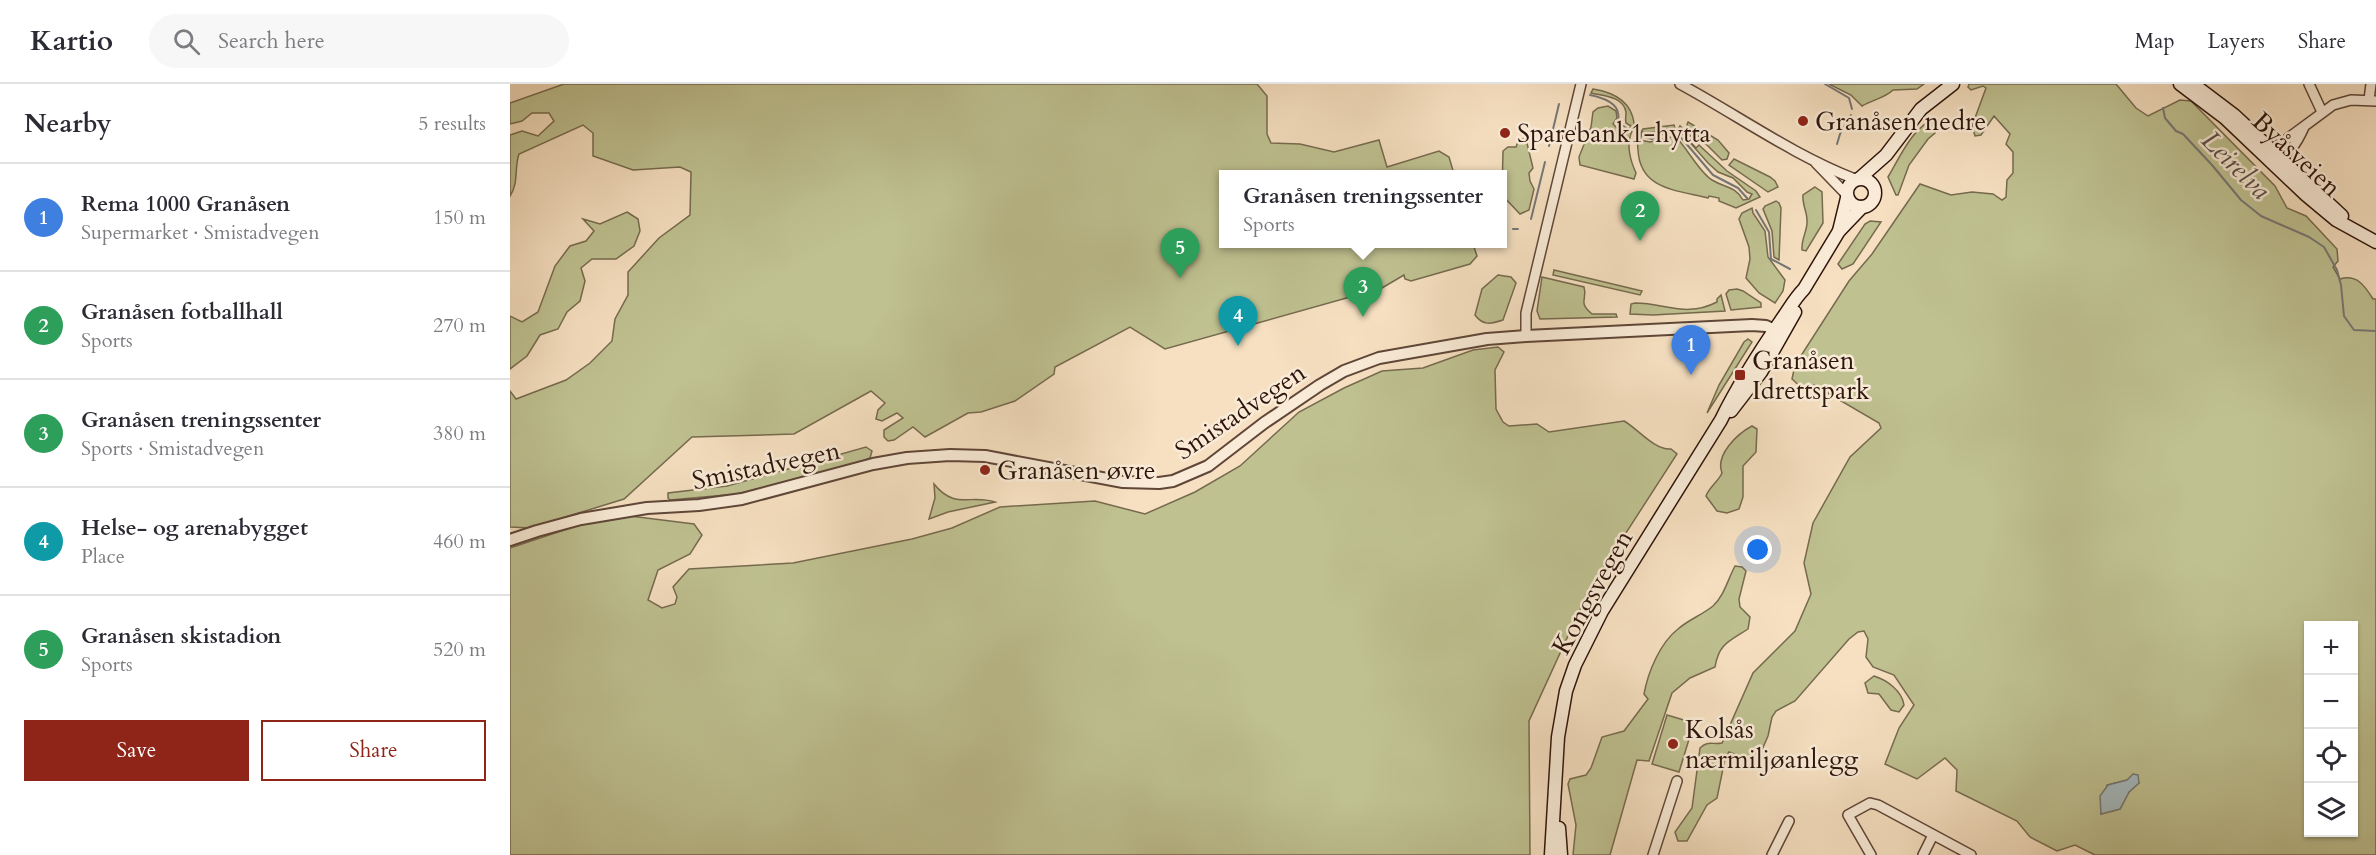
<!DOCTYPE html>
<html lang="en">
<head>
<meta charset="utf-8">
<style>
  :root { --surface:#fff; --page:#f7f7f7; --text:#2b2b33; --muted:#7c7c81; --line:#e1e1e2; --accent:#8f2418 }
  body { margin:0; font-family:Cardo,serif; background:var(--page); color:var(--text) }
  .controls { position:absolute; right:18px; bottom:18px; display:grid; overflow:hidden; border-radius:0px; box-shadow:0 2px 4px #0004 }
  .controls button { width:54px; height:54px; display:grid; place-items:center; padding:0; border:0; border-bottom:2px solid var(--line); background:var(--surface); color:var(--text); font:30px sans-serif }
  .you { position:absolute; left:1248px; top:466px; width:21px; height:21px; margin:-15px; border:4px solid #fff; border-radius:50%; background:#1a73e8; box-shadow:0 0 0 9px #1a73e833 }
  .badge { display:grid; place-items:center; width:39px; height:39px; border-radius:50%; background:var(--accent); color:#fff; font-size:20px; font-weight:700 }
  .pin { position:absolute; translate:-50% -50px; filter:drop-shadow(0 2px 3px #0008) }
  .pin::after { content:''; position:absolute; top:32px; width:21px; height:18px; background:inherit; clip-path:polygon(0 0,100% 0,50% 100%) }
  .popup { position:absolute; left:709px; top:86px; width:288px; height:78px; box-sizing:border-box; display:grid; place-content:center; border-radius:0px; background:var(--surface); filter:drop-shadow(0 2px 4px #0005); font-size:20px; white-space:nowrap; color:var(--muted) }
  .popup b { font-size:22px; color:var(--text) }
  .popup::after { content:''; position:absolute; left:50%; top:100%; margin-left:-12px; border:12px solid transparent; border-top-color:var(--surface) }
  .list { margin:0; padding:0; list-style:none }
  h2 { display:flex; justify-content:space-between; align-items:center; height:78px; margin:0; padding:0 24px; font-size:26px }
  h2 small { font-size:20px; font-weight:400; color:var(--muted) }
  .list li { display:grid; grid-template-columns:39px 1fr auto; gap:18px; align-items:center; box-sizing:border-box; height:108px; padding:0 24px; border-top:2px solid var(--line) }
  .list b { display:block; font-size:22px; white-space:nowrap }
  .list p { margin:0; font-size:20px; white-space:nowrap; color:var(--muted) }
  .list em { font-size:20px; font-style:normal; color:var(--muted) }
  .actions { display:flex; gap:12px; padding:18px 24px }
  .actions a { flex:1; padding:14px 0; border:2px solid var(--accent); border-radius:0px; text-align:center; font-size:21px; color:var(--accent) }
  .actions .main { background:var(--accent); color:#fff }
  .icon { flex:none; width:33px; height:33px; fill:none; stroke:currentColor; stroke-width:2; stroke-linecap:round; stroke-linejoin:round }
  .map { position:relative; flex:none; width:1866px; height:771px; overflow:hidden }
  header { display:flex; align-items:center; gap:36px; box-sizing:border-box; height:84px; padding:0 30px; background:var(--surface); border-bottom:2px solid var(--line) }
  header strong { font-size:28px }
  nav { display:flex; gap:33px; margin-inline-start:auto; font-size:21px }
  .search { width:420px; height:54px; background:var(--page); display:flex; align-items:center; gap:15px; box-sizing:border-box; padding:0 21px; border-radius:33px; color:var(--muted); font-size:22px }
  main { display:flex }
  aside { flex:1; background:var(--surface) }
  .map>svg:first-child { display:block }
  .green { fill:#bfc191; stroke:#766a4e; stroke-width:1.5; fill-rule:evenodd }
  .water { fill:#a4babf; stroke:#747777; stroke-width:1.5 }
  .lines { fill:none; stroke-linecap:round; stroke-linejoin:round }
  .stream { stroke:#747777; stroke-width:2 }
  .minor-casing { stroke:#5f4638; stroke-width:12 }
  .tertiary-casing { stroke:#5f4638; stroke-width:14 }
  .secondary-casing { stroke:#2d130a; stroke-width:15 }
  .minor { stroke:#f9ebd7; stroke-width:9 }
  .tertiary { stroke:#f9ebd7; stroke-width:10 }
  .secondary { stroke:#f9ebd7; stroke-width:12 }
  .poi-dot { fill:#8f2418; stroke:#f9ebd7; stroke-width:2 }
  .labels { text-anchor:middle; stroke-width:5; stroke-linejoin:round; paint-order:stroke }
  .poi-label { font-size:26px; fill:#2d130a; stroke:#f9ebd7; text-anchor:start }
  .street-label { font-size:26px; fill:#2d130a; stroke:#f9ebd7 }
  .water-label { font-size:27px; font-style:italic; fill:#574d49; stroke:#f9ebd7 }
</style>
</head>
<body>
<header>
<strong>Kartio</strong>
<div class="search"><svg class="icon" aria-label="search" viewBox="0 0 24 24"><circle cx="10" cy="10" r="6"/><path d="M15 15l6 6"/></svg>Search here</div>
<nav><a>Map</a><a>Layers</a><a>Share</a></nav>
</header>
<main>
<aside>
<h2>Nearby<small>5 results</small></h2>
<ul class="list">
<li><span class="badge" style="background:#3f7fe0">1</span><div><b>Rema 1000 Granåsen</b><p>Supermarket · Smistadvegen</p></div><em>150 m</em></li>
<li><span class="badge" style="background:#2e9e5b">2</span><div><b>Granåsen fotballhall</b><p>Sports</p></div><em>270 m</em></li>
<li><span class="badge" style="background:#2e9e5b">3</span><div><b>Granåsen treningssenter</b><p>Sports · Smistadvegen</p></div><em>380 m</em></li>
<li><span class="badge" style="background:#0f9aa8">4</span><div><b>Helse- og arenabygget</b><p>Place</p></div><em>460 m</em></li>
<li><span class="badge" style="background:#2e9e5b">5</span><div><b>Granåsen skistadion</b><p>Sports</p></div><em>520 m</em></li>
</ul>
<div class="actions"><a class="main">Save</a><a>Share</a></div>
</aside>
<div class="map">
<svg width="1866" height="771" viewBox="0 0 1866 771">
  <rect width="100%" height="100%" fill="#f6e0c1"/>
  <filter id="stains"><feTurbulence type="fractalNoise" baseFrequency=".00333" numOctaves="4"/><feColorMatrix values="0 0 0 0 .2 0 0 0 0 .09 0 0 0 0 .02 0 0 0 .5 -.17"/></filter>
  <radialGradient id="worn" r=".72"><stop offset=".6" stop-color="#630" stop-opacity="0"/><stop offset="1" stop-color="#630" stop-opacity=".3"/></radialGradient>
  <g class="green">
    <path d="M54,0H747L757,12V50L761,59L790,60L824,68L869,56L877,83L929,67L939,73L944,90L714,91V160H963L967,172L960,180L901,197L895,195L894,191L872,204L655,265L620,243L545,283L544,290L505,317L471,328L458,329L415,353L403,343L384,356L378,357L374,353V346L393,334L387,329L372,337L366,335L368,326L375,319L361,307L284,350L182,353L114,415L20,444L0,443V307L6,315L56,296L80,279L102,257L105,235L118,211V188L149,154L180,131L181,88L170,83L123,86L83,72V49L73,41L9,70C4,84 9,99 0,112V51L12,47L28,52L44,37L39,29H22L12,37L0,40V19Z"/>
    <path d="M1319,0H1414L1407,5L1383,6C1375,14 1362,16 1352,22L1341,11Z"/>
    <path d="M1459,0H1606L1626,24L1638,32L1670,16L1681,17L1765,102L1777,124L1796,132L1827,165L1828,177L1823,183L1830,195C1847,190 1855,202 1863,215H1866V771H1585L1565,761L1547,767L1520,753L1507,737L1446,707L1447,686L1435,674L1407,695L1375,680L1389,644L1404,621L1384,591L1363,583L1356,573L1358,555L1354,547L1348,548L1339,555L1285,617L1266,627L1262,633L1258,652L1248,675L1242,677L1219,668L1215,675L1207,714L1197,721L1177,757H1168L1165,748L1182,724L1190,664C1198,656 1202,661 1212,659L1243,589L1285,547L1301,510L1294,479L1303,439L1340,373L1371,344L1369,339L1304,301L1293,305L1282,295L1285,281L1339,197L1362,170L1410,100L1441,111L1462,108L1483,110L1492,116L1496,113L1497,96L1503,89V68L1496,60L1500,50L1484,32L1471,51L1465,52L1462,42L1476,4L1473,2L1461,6L1458,3ZM1798,542H1844V748H1798ZM1617,696L1629,699L1619,708L1610,725L1591,730L1597,701Z"/>
    <path d="M1083,5C1102,8 1121,16 1124,39C1124,44 1121,48 1120,53C1117,65 1121,78 1126,89L1124,95L1070,81L1069,73L1081,43L1083,28L1088,24L1098,22L1106,27L1107,34L1103,40L1115,52L1121,42L1116,39C1115,35 1116,32 1116,28C1113,12 1093,12 1081,9Z"/>
    <path d="M1426,34L1429,37L1425,49L1418,55L1399,81L1388,111H1386L1378,93C1390,73 1403,42 1426,34Z"/>
    <polygon points="1178,38 1208,56 1219,69 1217,75 1212,76 1177,41"/>
    <path d="M1164,41L1165,44C1153,43 1145,51 1132,48L1130,56L1140,58L1165,52C1178,65 1189,88 1202,96C1215,104 1225,102 1233,116L1239,115L1242,110L1237,108L1223,94L1208,88L1198,79L1168,45L1170,42L1182,53L1179,56L1186,64L1189,61L1217,87L1246,107L1250,113L1226,124L1209,117V114L1199,112L1198,114C1167,106 1130,106 1128,66C1127,58 1127,52 1133,45Z"/>
    <polygon points="1009,55 1016,55 1023,84 1019,89 1020,97 1024,105 1019,126 1010,130 992,111 993,67 998,63 1006,63"/>
    <polygon points="1224,75 1260,93 1265,97 1268,103 1258,108 1219,81"/>
    <path d="M1305,103L1312,108L1313,139L1296,167L1292,166C1291,154 1298,147 1297,136C1297,128 1292,120 1293,111Z"/>
    <polygon points="1266,117 1269,119 1271,124 1269,176 1264,173 1262,147 1253,125 1255,122"/>
    <polygon points="1242,124 1243,129 1255,147 1258,173 1275,196 1273,207 1265,219 1249,209 1236,194 1240,175 1239,163 1229,135 1232,129"/>
    <polygon points="117,128 128,135 130,147 124,162 106,175 82,175 71,184 75,197 70,217 57,228 48,245 30,251 17,272 0,285 0,232 12,238 28,228 45,182 60,162 76,157 84,147 73,135 90,140"/>
    <polygon points="1360,137 1371,138 1343,180 1332,185 1328,180 1355,140"/>
    <polygon points="1044,186 1132,207 1130,211 1043,191"/>
    <path d="M988,191L1001,193L1006,199L993,236C981,240 973,242 965,231L972,205Z"/>
    <path d="M1032,193L1074,203C1078,215 1067,218 1082,230H1106L1107,233L1030,235L1027,227Z"/>
    <polygon points="1227,205 1233,207 1251,219 1251,223 1221,226 1216,210 1219,206"/>
    <path d="M1211,211L1215,227L1143,231L1120,230L1121,220L1125,219C1156,219 1176,234 1207,218V215Z"/>
    <polygon points="1238,255 1242,258 1197,329 1209,301 1234,258"/>
    <path d="M988,263L994,268L985,286L986,325L993,338L999,342L1027,340L1039,348L1114,337C1127,344 1145,367 1161,365L1167,370L1079,506L1019,637L1020,771H0V464L72,440L120,432L184,440L192,451L180,470L148,486L138,516L152,524L165,520L167,513L163,503L179,485L283,479L402,455L442,444L490,423L585,417L635,430L685,408L730,382L789,328L834,304L872,287L913,284L963,266Z"/>
    <path d="M1242,342L1247,345L1246,368L1233,382V413L1229,425L1217,429L1207,427L1196,412C1199,403 1208,398 1212,389C1205,371 1227,350 1242,342Z"/>
    <polygon points="356,363 362,367 360,374 353,377 227,410 160,416 158,414 158,409 217,402"/>
    <path d="M424,400C445,426 460,410 485,418L438,428L419,435L425,414Z"/>
    <path d="M1225,482L1232,483L1236,487L1229,515L1230,523L1240,533L1238,545C1220,557 1209,559 1205,583L1180,594L1162,609L1139,677L1127,676L1100,771H1063L1066,741L1058,700L1060,695L1076,691L1081,684L1092,653L1114,647L1138,615L1134,610C1138,588 1150,559 1168,545C1178,536 1192,531 1203,522C1214,512 1218,495 1225,482Z"/>
    <path d="M1364,592C1377,596 1392,607 1394,621L1389,628L1381,626L1369,610L1358,609L1355,599Z"/>
    <polygon points="1157,631 1184,639 1169,688 1142,680"/>
  </g>
  <polygon class="water" points="1623,690 1628,691 1629,699 1619,708 1610,725 1591,730 1590,712 1598,701 1617,696"/>
  <g class="lines">
    <g class="stream">
      <polyline points="1315,0 1339,14 1342,25"/>
      <path d="M1080,11C1090,13 1106,18 1108,29C1109,32 1108,36 1109,39L1119,46"/>
      <polyline points="1653,24 1655,34 1666,47 1673,50 1702,81 1731,116 1751,132 1799,153 1814,163 1827,186 1831,201 1834,232 1844,246 1866,247"/>
      <polyline points="1131,52 1142,55 1156,48 1168,50 1203,91 1228,104 1237,114"/>
      <polyline points="1327,60 1330,50 1341,31"/>
      <polyline points="1039,62 1049,20"/>
      <polyline points="1246,126 1259,148 1261,175 1280,185"/>
      <polyline points="1021,135 1035,78"/>
      <polyline points="1003,145 1008,145"/>
    </g>
    <defs>
      <g id="minor">
        <path d="M1170,0C1229,32 1283,71 1345,95"/>
        <polyline points="1799,0 1812,28"/>
        <polyline points="1859,16 1861,0"/>
        <path d="M1794,43C1787,59 1778,74 1760,77L1762,66L1823,21L1841,16L1866,17"/>
        <polyline points="1306,79 1336,110"/>
        <polyline points="1016,252 1016,229 1071,0"/>
        <polyline points="1143,771 1167,697"/>
        <polyline points="1262,771 1279,737"/>
        <polyline points="1361,771 1338,731 1360,719 1368,721 1461,771"/>
        <polyline points="1413,771 1423,751"/>
      </g>
      <polyline id="tertiary" points="0,456 27,447 71,435 137,424 189,421 232,415 363,380 397,374 440,371 475,372 613,398 649,399 663,397 698,382 754,339 810,301 834,287 869,274 977,255 1016,252 1242,241 1256,242 1271,249"/>
      <g id="secondary">
        <polyline points="1670,0 1715,34 1796,111 1826,136 1866,158"/>
        <polyline points="1683,0 1724,31 1832,132"/>
        <polyline points="1350,94 1376,71 1411,25 1443,0"/>
        <circle cx="1351" cy="109" r="14"/>
        <polyline points="1329,147 1337,114"/>
        <polyline points="1221,327 1251,288 1285,228"/>
        <polyline points="1049,744 1051,771"/>
        <path d="M1041,771L1048,653L1056,607L1065,581L1092,527L1211,336C1228,301 1250,267 1272,235C1279,225 1285,214 1294,205L1329,147L1352,123"/>
      </g>
    </defs>
    <use href="#minor" class="minor-casing"/>
    <use href="#tertiary" class="tertiary-casing"/>
    <use href="#secondary" class="secondary-casing"/>
    <use href="#minor" class="minor"/>
    <use href="#tertiary" class="tertiary"/>
    <use href="#secondary" class="secondary"/>
  </g>
  <g class="poi-dot">
    <circle cx="1293" cy="37" r="6"/>
    <circle cx="995" cy="49" r="6"/>
    <rect x="1224" y="285" width="12" height="12" rx="3"/>
    <circle cx="475" cy="386" r="6"/>
    <circle cx="1163" cy="660" r="6"/>
  </g>
  <g class="labels">
    <g class="poi-label">
      <text x="1305" y="46">Granåsen nedre</text>
      <text x="1007" y="58">Sparebank1-hytta</text>
      <text x="1242" y="285">Granåsen<tspan x="1242" dy="30">Idrettspark</tspan></text>
      <text x="487" y="395">Granåsen øvre</text>
      <text x="1175" y="654">Kolsås<tspan x="1175" dy="30">nærmiljøanlegg</tspan></text>
    </g>
    <g class="street-label">
      <text transform="translate(1787 70) rotate(43)" y="9">Byåsveien</text>
      <text transform="translate(730 327) rotate(-34)" y="9">Smistadvegen</text>
      <text transform="translate(256 381) rotate(-12)" y="9">Smistadvegen</text>
      <text transform="translate(1082 508) rotate(-61)" y="9">Kongsvegen</text>
    </g>
    <g class="water-label">
      <text transform="translate(1726 81) rotate(45)" y="9">Leirelva</text>
    </g>
  </g>
  <rect width="100%" height="100%" filter="url(#stains)"/>
  <rect width="100%" height="100%" fill="url(#worn)"/>
</svg>
<div class="controls">
<button>+</button>
<button>−</button>
<button><svg class="icon" aria-label="locate" viewBox="0 0 24 24"><circle cx="12" cy="12" r="6"/><path d="M12 2v4M12 18v4M2 12h4M18 12h4"/></svg></button>
<button><svg class="icon" aria-label="layers" viewBox="0 0 24 24"><path d="M12 4l9 5-9 5-9-5zM3 14l9 5 9-5"/></svg></button>
</div>
<div class="you"></div>
<div class="pin badge" style="left:1181px;top:291px;background:#3f7fe0">1</div>
<div class="pin badge" style="left:1130px;top:157px;background:#2e9e5b">2</div>
<div class="pin badge" style="left:853px;top:233px;background:#2e9e5b">3</div>
<div class="popup"><b>Granåsen treningssenter</b>Sports</div>
<div class="pin badge" style="left:728px;top:262px;background:#0f9aa8">4</div>
<div class="pin badge" style="left:670px;top:194px;background:#2e9e5b">5</div>
</div>
</main>
</body>
</html>
